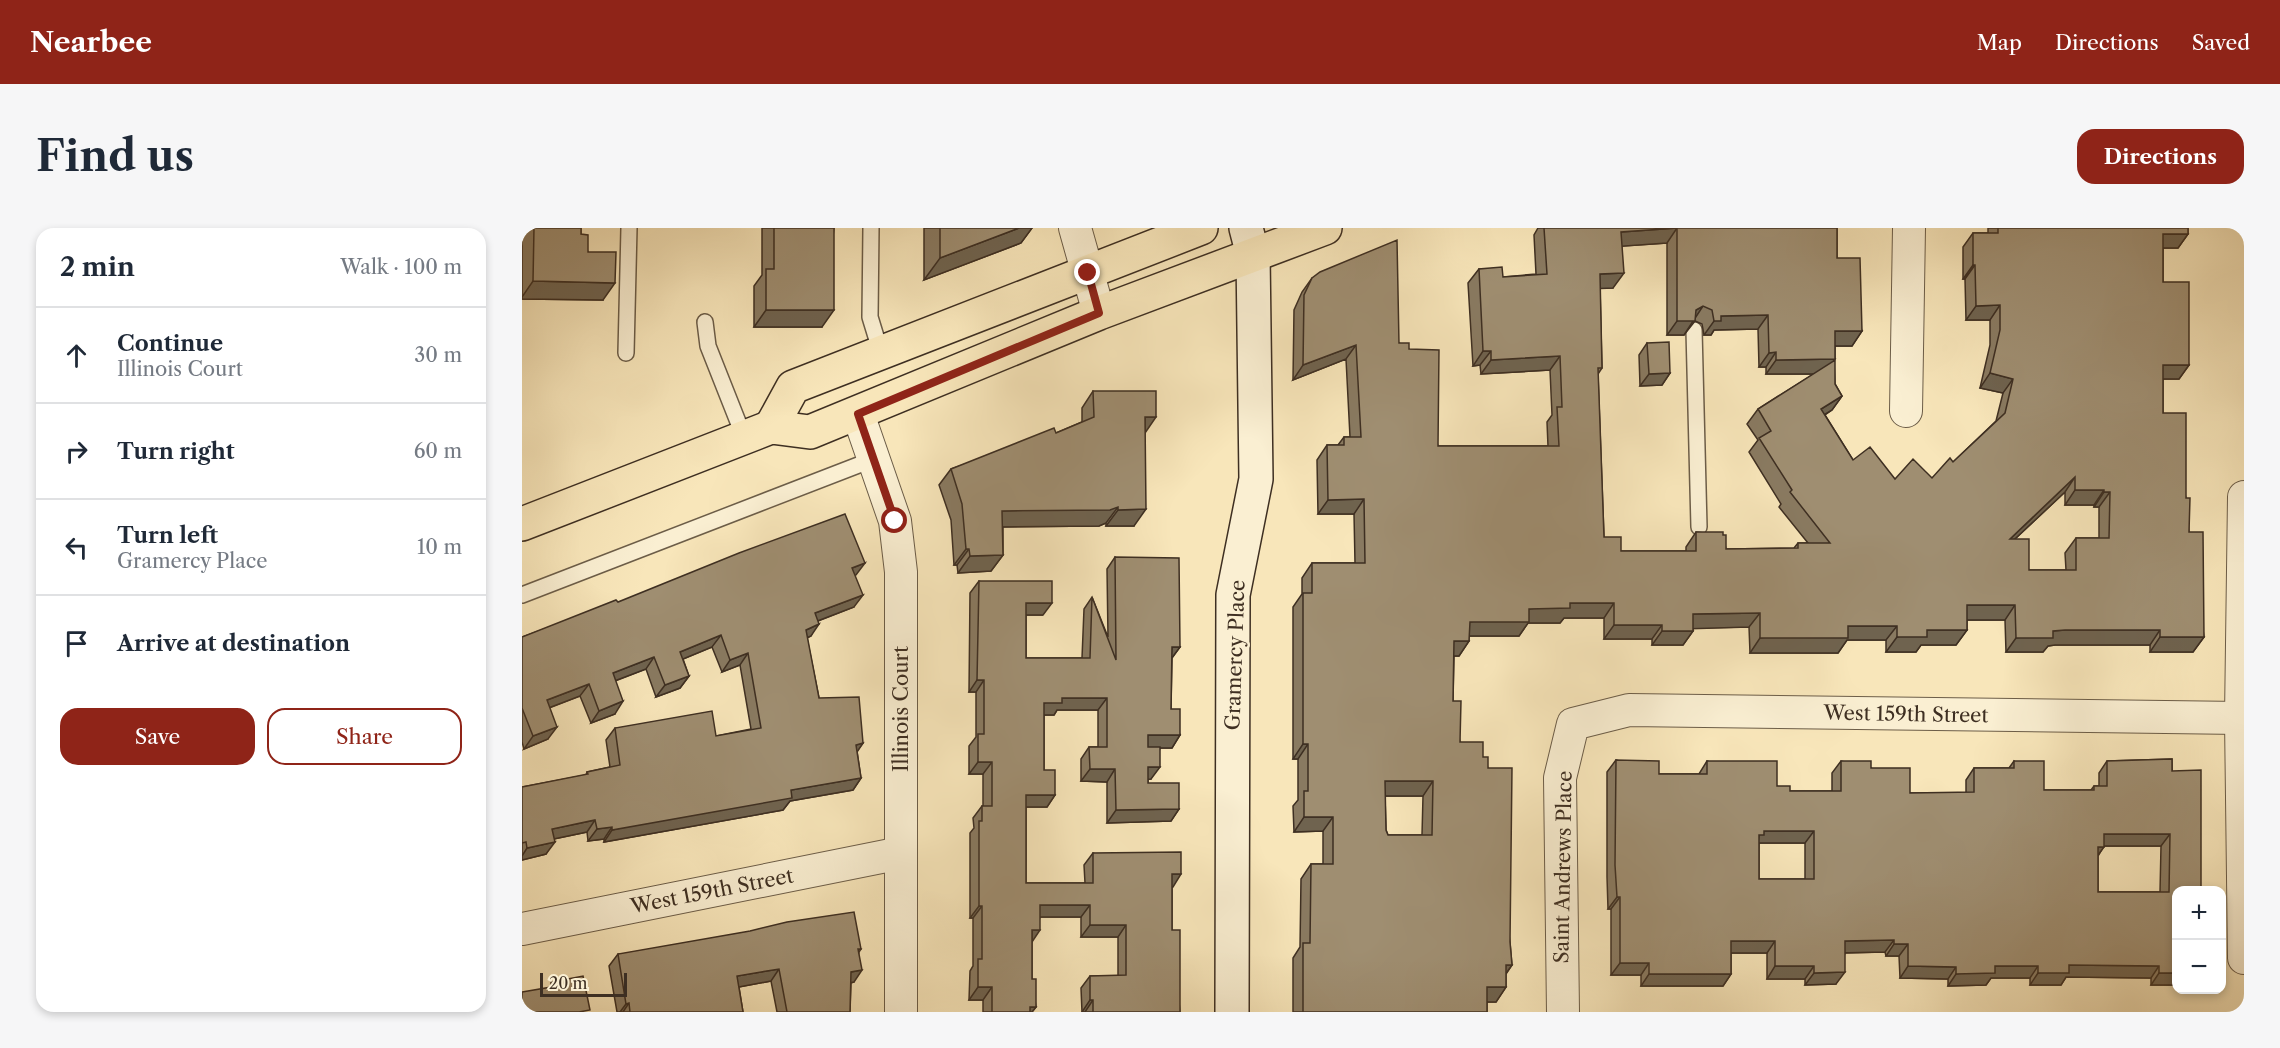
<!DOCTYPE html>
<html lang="en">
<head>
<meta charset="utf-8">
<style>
  :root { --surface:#fff; --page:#f6f6f7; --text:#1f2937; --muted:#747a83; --line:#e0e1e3; --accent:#8f2418 }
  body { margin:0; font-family:"Libre Caslon Text",serif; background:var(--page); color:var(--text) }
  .controls { position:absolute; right:18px; bottom:18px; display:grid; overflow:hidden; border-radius:12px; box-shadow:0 3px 9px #0003 }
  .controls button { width:54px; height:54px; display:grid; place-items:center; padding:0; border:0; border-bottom:2px solid var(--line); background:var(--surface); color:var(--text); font:30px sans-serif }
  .scale { position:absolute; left:18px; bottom:15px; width:87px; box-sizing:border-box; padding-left:6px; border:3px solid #3e2f22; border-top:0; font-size:16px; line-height:21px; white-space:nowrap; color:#3e2f22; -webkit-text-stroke:4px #faefd2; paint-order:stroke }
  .stop { position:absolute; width:18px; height:18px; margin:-14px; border:4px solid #8f2418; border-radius:50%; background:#fff }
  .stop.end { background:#8f2418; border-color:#fff; box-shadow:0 2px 6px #0008 }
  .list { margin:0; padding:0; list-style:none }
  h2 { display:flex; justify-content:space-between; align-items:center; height:78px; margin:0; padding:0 24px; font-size:26px }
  h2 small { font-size:20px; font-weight:400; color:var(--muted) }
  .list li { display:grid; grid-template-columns:39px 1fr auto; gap:18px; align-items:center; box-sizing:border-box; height:96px; padding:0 24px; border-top:2px solid var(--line) }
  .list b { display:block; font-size:22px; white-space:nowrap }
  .list p { margin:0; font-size:20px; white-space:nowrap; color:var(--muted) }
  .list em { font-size:20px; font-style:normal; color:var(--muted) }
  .actions { display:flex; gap:12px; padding:18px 24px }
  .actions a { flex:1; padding:14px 0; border:2px solid var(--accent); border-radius:18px; text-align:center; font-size:21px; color:var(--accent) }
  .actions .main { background:var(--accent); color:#fff }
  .icon { flex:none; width:33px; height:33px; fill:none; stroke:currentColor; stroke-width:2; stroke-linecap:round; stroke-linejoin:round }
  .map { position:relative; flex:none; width:1722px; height:784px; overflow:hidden; border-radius:18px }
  header { display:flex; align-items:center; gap:36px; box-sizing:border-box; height:84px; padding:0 30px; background:var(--accent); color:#fff }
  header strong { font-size:28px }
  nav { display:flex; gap:33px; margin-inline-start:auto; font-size:21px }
  .intro { display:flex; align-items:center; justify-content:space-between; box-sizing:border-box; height:144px; padding:0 36px }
  h1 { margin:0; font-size:42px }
  .button { padding:15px 27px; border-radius:18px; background:var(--accent); color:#fff; font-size:21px; font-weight:700 }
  main { display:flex; gap:36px; padding:0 36px }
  aside { flex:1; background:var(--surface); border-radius:18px; box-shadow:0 3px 9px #0003 }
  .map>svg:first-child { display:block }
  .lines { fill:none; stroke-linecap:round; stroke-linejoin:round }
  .lane-casing { stroke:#6c5d48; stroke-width:18 }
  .street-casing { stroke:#6c5d48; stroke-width:34 }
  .secondary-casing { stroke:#3e2f22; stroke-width:36 }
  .primary-casing { stroke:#3e2f22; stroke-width:36 }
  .lane { stroke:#faefd2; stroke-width:15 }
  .street { stroke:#faefd2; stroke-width:32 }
  .secondary { stroke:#faefd2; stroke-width:33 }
  .primary { stroke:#f8e6ba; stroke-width:33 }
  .wall { fill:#897a61; stroke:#3e2f22; stroke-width:1.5; fill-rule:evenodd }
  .shaded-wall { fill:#6f634f; stroke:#3e2f22; stroke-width:1.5 }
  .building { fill:#9f8e71; stroke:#3e2f22; stroke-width:1.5; fill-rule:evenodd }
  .route { stroke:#8f2418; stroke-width:8 }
  .labels { text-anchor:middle; stroke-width:5; stroke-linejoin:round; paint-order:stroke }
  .street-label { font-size:20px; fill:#3e2f22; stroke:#faefd2 }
</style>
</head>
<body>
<header>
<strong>Nearbee</strong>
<nav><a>Map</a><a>Directions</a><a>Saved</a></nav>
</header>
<div class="intro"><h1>Find us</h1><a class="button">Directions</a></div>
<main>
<aside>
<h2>2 min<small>Walk · 100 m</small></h2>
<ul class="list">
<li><svg class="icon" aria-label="ahead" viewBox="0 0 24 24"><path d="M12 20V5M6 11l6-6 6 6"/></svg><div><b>Continue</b><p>Illinois Court</p></div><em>30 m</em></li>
<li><svg class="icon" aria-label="right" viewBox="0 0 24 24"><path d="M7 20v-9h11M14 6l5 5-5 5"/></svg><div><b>Turn right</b></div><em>60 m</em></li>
<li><svg class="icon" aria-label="left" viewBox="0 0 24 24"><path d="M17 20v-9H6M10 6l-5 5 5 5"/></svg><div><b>Turn left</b><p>Gramercy Place</p></div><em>10 m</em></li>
<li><svg class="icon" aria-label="arrive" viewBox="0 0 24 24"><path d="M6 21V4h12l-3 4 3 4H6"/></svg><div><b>Arrive at destination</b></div></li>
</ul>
<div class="actions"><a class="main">Save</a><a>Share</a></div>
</aside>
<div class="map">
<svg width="1722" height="784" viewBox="0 0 1722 784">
  <rect width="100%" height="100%" fill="#f8e6ba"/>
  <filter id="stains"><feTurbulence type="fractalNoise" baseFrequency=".00333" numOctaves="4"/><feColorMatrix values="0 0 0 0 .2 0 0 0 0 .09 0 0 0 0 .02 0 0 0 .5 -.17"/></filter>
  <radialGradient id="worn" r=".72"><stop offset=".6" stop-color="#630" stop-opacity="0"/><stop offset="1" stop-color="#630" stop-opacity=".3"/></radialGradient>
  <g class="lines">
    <defs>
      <g id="lane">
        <polyline points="349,0 348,89 359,125"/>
        <polyline points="183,94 186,118 222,209"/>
        <polyline points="1172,102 1177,299"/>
        <polyline points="104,125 107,0"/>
        <polyline points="0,367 352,231"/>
      </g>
      <g id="street">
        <polyline points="553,0 577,85"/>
        <polyline points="1384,183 1387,0"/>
        <polyline points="336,186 373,293 379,344 379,784"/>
        <polyline points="1722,269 1719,490 1722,730"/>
        <polyline points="0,701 379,625"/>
        <polyline points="1041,784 1038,550 1051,496 1107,482 1719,490"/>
      </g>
      <polyline id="secondary" points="710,784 711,367 734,251 731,27 724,0"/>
      <g id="primary">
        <polyline points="249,199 271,159 679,0"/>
        <polyline points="0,296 249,199 288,204 577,85 803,0"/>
      </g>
    </defs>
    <use href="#lane" class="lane-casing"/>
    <use href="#street" class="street-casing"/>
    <use href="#secondary" class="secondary-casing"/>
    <use href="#primary" class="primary-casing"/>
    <use href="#lane" class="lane"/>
    <use href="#street" class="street"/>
    <use href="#secondary" class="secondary"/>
    <use href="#primary" class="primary"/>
  </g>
  <g class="wall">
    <polygon points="0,0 59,0 59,6 66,24 81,72 0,71"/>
    <polygon points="240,0 312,0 300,99 232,99 232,58 240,47"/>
    <polygon points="402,0 510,0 499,15 402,52"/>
    <path d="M1016,0H1315V30L1340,103L1330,118H1313V131L1312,133L1313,156L1320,168L1310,182L1303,187L1331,232L1373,251L1410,250L1431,234L1474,193L1481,165L1458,160L1468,117V92H1444L1443,51H1441V19L1451,5H1466V0H1666V6L1656,20H1641V54L1667,137L1657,151H1641V185L1664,270L1667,304L1682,409L1671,424H1628V417H1533L1526,418L1521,424H1484L1483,392H1445V402L1434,417H1399L1394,424H1364V412H1325L1316,425H1228L1227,399L1171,400V403L1161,417H1130V411H1082V390H1042L1038,395H1006L997,408H947V413L937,428H932L931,473L938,514L961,529L966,540L988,714L990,737L984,746V759L974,774H965V784H771V730L778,719L779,651L789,636H801V603L772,604L771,578L776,572V531H771V379L780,366V350L790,335H833L832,286H796L795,232L805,217H816L822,209H828L824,131L771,152L772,82L780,64L790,50L877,115L887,121L916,218H1026L1025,194L1030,187L1028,142L959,146L958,137L951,138L946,55L957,41L981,49L1014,46L1012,7ZM1145,15V107H1162L1173,93L1180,96L1182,107H1189L1192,102L1236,101L1237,139H1244V146H1292L1236,181L1225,196L1236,212L1227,224L1259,276L1257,279L1286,315H1276L1272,320L1204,321L1201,307L1174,304L1164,319V323H1099L1082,309L1076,146L1080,140L1078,60H1091L1100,18ZM1543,264V277H1572V279H1577V310H1554L1543,325L1544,342H1507L1493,311ZM863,568H901L900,607H866L864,602Z"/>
    <polygon points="1125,115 1148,145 1140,157 1118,158 1117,127"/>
    <polygon points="571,163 623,205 612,298 584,298 584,295 577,298 481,299 481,327 469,343 436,345 435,337 432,337 429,292 417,257 429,241 534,205 560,194 560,180"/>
    <polygon points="593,329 658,419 650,430 649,481 658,507 650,520 638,520 629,551 626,551 626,555 657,581 649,593 585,595 585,554 559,553 559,531 567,519 576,519 576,482 535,482 532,487 522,487 522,542 533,567 525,579 504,579 504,655 563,655 562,637 571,625 651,659 650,659 650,702 658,784 560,784 559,760 568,748 596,748 596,709 559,709 559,689 518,689 510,713 510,751 514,779 510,784 461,784 461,772 447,772 448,743 451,738 451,690 448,690 448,605 452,600 451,590 460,578 461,578 461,546 447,546 447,518 454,509 454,464 447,464 448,365 457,353 521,387 504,387 504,430 560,430 562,381 570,369 586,409 585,341"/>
    <polygon points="333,347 332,379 296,393 289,408 285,410 297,470 341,515 335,523 339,550 331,562 268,573 261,582 82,614 82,611 66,613 65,604 32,611 24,626 0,632 0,559 64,547 65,544 88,539 84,512 93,500 194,508 229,501 218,437 200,444 190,419 161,431 167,448 158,460 134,469 124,441 93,453 93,486 69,495 58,468 27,480 26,511 2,521 0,514 0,409 96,374 334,347"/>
    <path d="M1650,531L1654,757H1629V750L1544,749L1539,757H1508V750H1469L1464,757L1426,758V751L1378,750L1377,728H1364L1363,724L1323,725L1314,756L1283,757V751H1245V725H1209V746L1201,758H1119V747H1089V681H1086L1085,649V544L1094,532L1137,546H1177L1185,533L1268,563H1310V545L1319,533L1349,540L1388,565H1444V552L1452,540H1487L1492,533L1522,562H1569L1572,558H1577V545L1585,533ZM1237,615H1283V651H1237ZM1582,618H1639L1638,664H1576V628Z"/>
    <polygon points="339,721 337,724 332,754 329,755 328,784 255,784 249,753 217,759 221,784 95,784 87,738 96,726"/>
  </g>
  <g class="shaded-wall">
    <polygon points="497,0 510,0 499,15 402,52 418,30"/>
    <polygon points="1155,0 1145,15 1089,19 1099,4"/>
    <polygon points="1641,6 1666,6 1656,20 1631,20"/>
    <polygon points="1451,37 1453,37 1443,51 1441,51"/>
    <polygon points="1102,45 1091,60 1067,61 1078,46"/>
    <polygon points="11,53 93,55 81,72 0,71 0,69"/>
    <polygon points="1478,77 1468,92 1444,92 1454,78"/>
    <polygon points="1181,78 1162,107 1145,107 1155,93"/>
    <polygon points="244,82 312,82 300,99 232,99"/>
    <polygon points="1246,87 1236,101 1192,102 1189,107 1182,107 1192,93 1199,88"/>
    <polygon points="1313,103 1340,103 1330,118 1303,118"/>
    <polygon points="834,117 824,131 771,152 781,137"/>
    <polygon points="961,123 969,123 958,137 951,138"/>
    <polygon points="1254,124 1244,139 1237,139 1247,125"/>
    <polygon points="1038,128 1028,142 959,146 969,132"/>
    <polygon points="1313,131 1303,146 1244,146 1254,132"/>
    <polygon points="1641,137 1667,137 1657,151 1631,151"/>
    <polygon points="1148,145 1140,157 1118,158 1127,146"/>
    <polygon points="1468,145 1491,151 1481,165 1458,160"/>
    <polygon points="1320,168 1310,182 1289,195 1299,181"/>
    <polygon points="623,189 634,189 623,205"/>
    <polygon points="1553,249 1543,264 1478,325 1488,311"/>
    <polygon points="1553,262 1582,262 1572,277 1543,277"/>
    <polygon points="1582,264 1588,264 1577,279 1572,279"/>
    <polygon points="842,271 832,286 796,286 806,272"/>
    <polygon points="596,279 584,295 577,298 469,299 480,283"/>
    <polygon points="624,281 612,298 584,298 596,282"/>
    <polygon points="444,321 447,321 435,337 432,337"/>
    <polygon points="481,327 469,343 436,345 448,328"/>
    <polygon points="343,335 334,347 322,352 330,340"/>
    <polygon points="341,367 332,379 285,397 293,385"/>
    <polygon points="504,375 530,375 521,387 496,387"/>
    <polygon points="1048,375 1092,375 1082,390 1042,390 1038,395 1006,395 997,408 937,408 948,394 1007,381"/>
    <polygon points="1445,377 1493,377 1483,392 1434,392"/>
    <polygon points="1238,385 1227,399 1161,401 1171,386"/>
    <polygon points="297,396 289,408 275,414 284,402"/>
    <polygon points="1092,397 1140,397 1130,411 1082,411"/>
    <polygon points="1326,398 1375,398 1364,412 1325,412 1316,425 1228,425 1238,410"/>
    <polygon points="1405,402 1445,402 1434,417 1399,417 1394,424 1364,424 1375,409"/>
    <polygon points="1543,402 1638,402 1628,417 1533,417 1526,418 1521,424 1484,424 1494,410 1531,403"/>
    <polygon points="1140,403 1171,403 1161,417 1130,417"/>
    <polygon points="199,407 190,419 149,436 158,424"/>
    <polygon points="1638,409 1682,409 1671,424 1628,424"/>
    <polygon points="932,413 947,413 937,428 922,428"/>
    <polygon points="650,419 658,419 649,431"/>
    <polygon points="226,425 218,437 200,444 208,432"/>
    <polygon points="132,429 124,441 82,457 91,445"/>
    <polygon points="167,448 158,460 134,469 143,457"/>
    <polygon points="455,452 462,452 454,464 447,464"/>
    <polygon points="67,456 58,468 16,484 25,472"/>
    <polygon points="540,470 585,470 576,482 535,482 532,487 514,487 522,475"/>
    <polygon points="101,473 93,486 69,495 77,483"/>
    <polygon points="35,499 26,511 2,521 11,508"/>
    <polygon points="626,507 658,507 650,520 618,520"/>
    <polygon points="341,515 333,527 334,517"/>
    <polygon points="781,516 786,516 776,531 771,531"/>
    <polygon points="456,534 470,534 461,546 447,546"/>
    <polygon points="626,539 638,539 629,551 618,552"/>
    <polygon points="568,541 593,541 585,554 559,553"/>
    <polygon points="339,550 331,562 268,573 261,582 82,614 90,602 269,562"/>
    <polygon points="863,553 911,553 901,568 853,568"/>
    <polygon points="504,567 533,567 525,579 495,579"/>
    <polygon points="657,581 649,593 585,595 594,582"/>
    <polygon points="782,589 811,589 801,603 772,604"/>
    <polygon points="73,592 65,604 22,613 30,601"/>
    <polygon points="90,599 82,611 66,613 75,601"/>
    <polygon points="1242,603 1292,603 1283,615 1236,615 1237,607"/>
    <polygon points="1582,606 1648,606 1639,618 1573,618"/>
    <polygon points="33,614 24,626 0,632 0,628 5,620"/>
    <polygon points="1576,619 1582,619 1573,631"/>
    <polygon points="650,646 659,646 651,659 641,659"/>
    <polygon points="1095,669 1098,669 1089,681 1086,681"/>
    <polygon points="518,677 568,677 559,689 510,689"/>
    <polygon points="457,678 460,678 451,690 448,690"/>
    <polygon points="568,697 604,697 596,709 559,709"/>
    <polygon points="510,702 518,702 510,714"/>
    <polygon points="1372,712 1363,724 1314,725 1323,713"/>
    <polygon points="1209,713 1253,713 1245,725 1201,725"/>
    <polygon points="1372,716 1386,716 1377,728 1364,728"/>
    <polygon points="1098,735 1127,735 1119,747 1089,747"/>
    <polygon points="984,737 990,737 980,751"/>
    <polygon points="1547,737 1637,738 1629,750 1544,749 1539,757 1508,757 1516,745"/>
    <polygon points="1253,738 1292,738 1283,751 1245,751"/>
    <polygon points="1386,738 1434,739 1426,751 1378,750"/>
    <polygon points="1473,738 1516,738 1508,750 1469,750 1464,757 1426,758 1434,746"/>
    <polygon points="257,741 249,753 206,761 215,748"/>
    <polygon points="340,742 332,754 321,756 329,744"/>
    <polygon points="1323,744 1314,756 1283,757 1292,745"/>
    <polygon points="1637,745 1654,745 1654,757 1629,757"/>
    <polygon points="1127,746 1209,746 1201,758 1119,758"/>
    <polygon points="456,759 470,759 461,772 447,772"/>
    <polygon points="965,759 984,759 974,774 955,774"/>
    <polygon points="568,772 571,772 563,784 560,784"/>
    <polygon points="107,775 101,784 98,784 104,776"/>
    <polygon points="508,779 514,779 510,784 505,784"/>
  </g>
  <g class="building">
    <polygon points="12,0 59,0 59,6 66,7 66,24 94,24 93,55 11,53"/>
    <polygon points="252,0 312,0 312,82 244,82 244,41 252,41"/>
    <polygon points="418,0 497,0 418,30"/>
    <path d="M1022,0H1315V30H1338L1340,103H1313V131L1254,132V124L1247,125L1246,87L1199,88V93H1192L1190,82L1181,78L1174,82L1173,93H1155V0L1099,4L1102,45L1078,46L1080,140H1076L1082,309H1099V323H1174V304H1201V307H1204V321L1276,320V315H1308L1268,264L1270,262L1237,210L1249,203L1236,181L1313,132V156L1320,168L1299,181L1331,232L1348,219L1373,251L1391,231L1410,250L1428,230L1431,234L1483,185L1491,151L1468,145L1478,102V77L1454,78L1453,37H1451V5H1476V0H1666V6H1641V54H1667V137H1641V185H1664V270H1668L1667,304H1681L1682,409H1638V402H1543L1531,403V410H1494L1493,377H1445V402H1405V409H1375V398H1326V410H1238V385L1171,386V403H1140V397H1092V375H1048V380L1007,381V394H948L947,413H932L931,473H939L938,514H961V529H966V540H990L988,714L990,737H984V759H965V784H781V715H788L789,636H811V589H782V563H786V516H781V365H790V335H843L842,271L806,272L805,217H822V209H839L834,117L781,137L782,67L790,50L798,44L875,12L877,115H887V121L917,122L916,218H1037L1035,179H1040L1038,128L969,132V123H961L957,41L980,39L981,49L1025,46ZM1553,249V262H1582V264H1588L1587,310H1554V342H1507V311H1488ZM863,553H911L910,607H866L864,602Z"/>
    <polygon points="1147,114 1148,145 1127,146 1125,115"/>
    <polygon points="571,163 634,163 634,189 623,189 624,281 596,282 596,279 588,282 480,283 481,327 448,328 447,321 444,321 440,276 429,241 532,200 534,205 572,189"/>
    <polygon points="323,286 343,335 330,340 341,367 293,385 297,396 284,402 297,470 337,469 341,515 334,517 339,550 269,562 270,570 90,602 90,599 75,601 73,592 30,601 33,614 5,620 4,614 0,615 0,559 66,546 65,544 98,537 93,500 190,483 194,508 239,500 226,425 208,432 199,407 158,424 167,448 143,457 132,429 91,445 101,473 77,483 67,456 25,472 35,499 11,508 0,480 0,409 94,372 96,374 217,325"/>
    <polygon points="593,329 657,330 658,419 650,419 649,481 658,481 658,507 626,507 626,519 638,519 638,539 626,539 626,555 657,555 657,581 594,582 593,541 568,541 567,519 585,519 585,470 540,470 540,475 522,475 522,542 533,542 533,567 504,567 504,655 571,655 571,625 659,624 659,646 650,646 650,702 658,702 658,784 571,784 571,772 568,772 568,748 604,747 604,697 568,697 568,677 518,677 518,702 510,702 510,751 514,751 514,779 508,779 508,784 470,784 470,759 456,759 456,731 460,731 460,678 457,678 457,593 460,593 460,578 470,578 470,534 456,534 456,506 462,506 462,452 455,452 457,353 530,353 530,375 504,375 504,430 568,430 570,369 594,432"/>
    <path d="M1650,531V543L1679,542V663H1654V745H1637V738L1547,737V745H1516V738H1473V745L1434,746V739L1386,738V716H1372V712L1323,713V744L1292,745V738H1253V713H1209V746H1127V735H1098V669H1095L1093,637L1094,532L1137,533V546H1185V533H1255V558H1268V563H1319V533H1349V540H1388V565L1452,564V540H1492V533H1522V562H1572V558H1585V533ZM1242,603H1292V651H1237V607H1242ZM1582,606H1648L1647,664H1576V619H1582Z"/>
    <polygon points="332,684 339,721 336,721 340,742 329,744 328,784 265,784 257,741 215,748 221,784 108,784 107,775 104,776 96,726 228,703 265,694"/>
    <polygon points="61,748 68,782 57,784 0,784 0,764 29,759 29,754"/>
  </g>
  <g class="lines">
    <polyline class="route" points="373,293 336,186 577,85 566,45"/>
  </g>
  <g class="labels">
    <g class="street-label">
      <text transform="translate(713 427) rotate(-88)" y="7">Gramercy Place</text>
      <text transform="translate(379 481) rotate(-90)" y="7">Illinois Court</text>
      <text transform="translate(1384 486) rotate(1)" y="7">West 159th Street</text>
      <text transform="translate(1041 639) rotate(-89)" y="7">Saint Andrews Place</text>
      <text transform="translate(190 663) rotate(-11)" y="7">West 159th Street</text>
    </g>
  </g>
  <rect width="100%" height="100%" filter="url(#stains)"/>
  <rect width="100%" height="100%" fill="url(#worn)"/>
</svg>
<div class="controls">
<button>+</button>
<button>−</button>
</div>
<div class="scale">20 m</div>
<div class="stop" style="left:373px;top:293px"></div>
<div class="stop end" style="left:566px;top:45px"></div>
</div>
</main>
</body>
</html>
